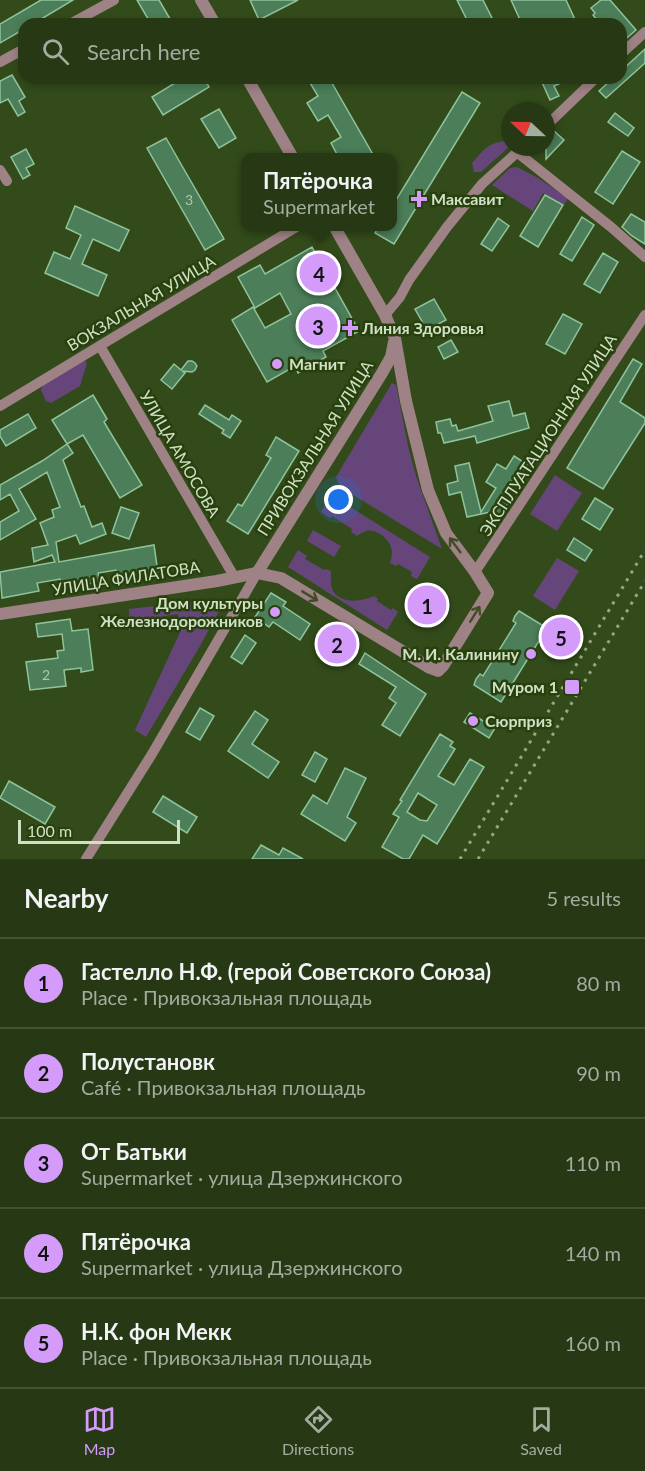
<!DOCTYPE html>
<html lang="en">
<head>
<meta charset="utf-8">
<style>
  :root { --surface:#263814; --page:#324322; --text:#f1f3f6; --muted:#a4aca0; --line:#425234; --accent:#d59bfa }
  body { margin:0; font-family:Lato,sans-serif; background:var(--page); color:var(--text) }
  .compass { position:absolute; left:501px; top:102px; width:54px; height:54px; border-radius:50%; background:var(--surface); box-shadow:0 3px 9px #0003; rotate:292deg }
  .scale { position:absolute; left:18px; bottom:15px; width:162px; box-sizing:border-box; padding-left:6px; border:3px solid #d0e0c4; border-top:0; font-size:16px; line-height:21px; white-space:nowrap; color:#d0e0c4; -webkit-text-stroke:4px #28400e; paint-order:stroke }
  .you { position:absolute; left:339px; top:500px; width:21px; height:21px; margin:-15px; border:4px solid #fff; border-radius:50%; background:#1a73e8; box-shadow:0 0 0 9px #1a73e833 }
  .badge { display:grid; place-items:center; width:39px; height:39px; border-radius:50%; background:var(--accent); color:#111; font-size:20px; font-weight:700 }
  .pin { position:absolute; translate:-50% -50%; border:3px solid #fff; box-shadow:0 2px 6px #0006 }
  .popup { position:absolute; left:241px; top:153px; width:156px; height:78px; box-sizing:border-box; display:grid; place-content:center; border-radius:12px; background:var(--surface); filter:drop-shadow(0 2px 4px #0005); font-size:20px; white-space:nowrap; color:var(--muted) }
  .popup b { font-size:22px; color:var(--text) }
  .popup::after { content:''; position:absolute; left:50%; top:100%; margin-left:-12px; border:12px solid transparent; border-top-color:var(--surface) }
  .list { margin:0; padding:0; list-style:none }
  h2 { display:flex; justify-content:space-between; align-items:center; height:78px; margin:0; padding:0 24px; font-size:26px }
  h2 small { font-size:20px; font-weight:400; color:var(--muted) }
  .list li { display:grid; grid-template-columns:39px 1fr auto; gap:18px; align-items:center; box-sizing:border-box; height:90px; padding:0 24px; border-top:2px solid var(--line) }
  .list b { display:block; font-size:22px; white-space:nowrap }
  .list p { margin:0; font-size:20px; white-space:nowrap; color:var(--muted) }
  .list em { font-size:20px; font-style:normal; color:var(--muted) }
  .icon { flex:none; width:33px; height:33px; fill:none; stroke:currentColor; stroke-width:2; stroke-linecap:round; stroke-linejoin:round }
  .map { position:relative; flex:none; width:645px; height:859px; overflow:hidden }
  .search { position:absolute; background:var(--surface); box-shadow:0 3px 9px #0003; left:18px; right:18px; top:18px; height:66px; display:flex; align-items:center; gap:15px; box-sizing:border-box; padding:0 21px; border-radius:18px; color:var(--muted); font-size:22px }
  .sheet { height:528px; background:var(--surface) }
  nav { display:flex; justify-content:space-around; align-items:center; box-sizing:border-box; height:84px; border-top:2px solid var(--line); background:var(--surface); font-size:16px; color:var(--muted) }
  nav a { display:grid; justify-items:center; gap:3px }
  nav .on { color:var(--accent) }
  .map>svg:first-child { display:block }
  .green { fill:#66467a }
  .building { fill:#4c7e59; stroke:#8fc49b; stroke-width:1.5; fill-rule:evenodd }
  .lines { fill:none; stroke-linecap:round; stroke-linejoin:round }
  .minor { stroke:#9f8285; stroke-width:10 }
  .tertiary { stroke:#9f8285; stroke-width:12 }
  .rail { stroke:#95a884; stroke-width:3; stroke-dasharray:3 6; stroke-linecap:butt }
  .oneway { stroke:#404d26 }
  .poi-dot { fill:#d59bfa; stroke:#28400e; stroke-width:2 }
  .labels { text-anchor:middle; stroke-width:5; stroke-linejoin:round; paint-order:stroke }
  .number-label { font-size:14px; fill:#afc8a9 }
  .poi-label { font-size:16px; font-weight:bold; fill:#d0e0c4; stroke:#28400e; text-anchor:start }
  .street-label { font-size:16px; fill:#d0e0c4; stroke:#28400e }
</style>
</head>
<body>
<div class="map">
<svg width="645" height="859" viewBox="0 0 645 859">
  <rect width="100%" height="100%" fill="#334b1a"/>
  <g class="green">
    <path d="M505,141L510,146L481,172H474L472,163C484,150 486,144 505,141Z"/>
    <polygon points="517,167 538,178 568,198 564,205 543,193 533,211 492,185 510,168"/>
    <polygon points="84,360 87,363 80,386 51,403 46,401 41,390 43,385"/>
    <polygon points="392,383 396,385 408,446 416,476 442,549 340,487 336,477"/>
    <polygon points="555,475 582,493 557,531 530,514"/>
    <path d="M331,495L430,557L417,579L411,576L412,572L398,564L396,566L390,563C391,560 392,556 392,553C392,541 378,528 366,531C365,531 358,535 357,536L351,532L352,529L332,516L330,518L321,512Z"/>
    <polygon points="313,530 341,546 334,557 307,541"/>
    <path d="M298,550L307,556L305,559L324,570L326,569L331,571C331,578 330,585 333,591C342,604 361,602 374,596L378,599L377,601L391,610L393,608L398,612L387,630L288,567Z"/>
    <polygon points="557,558 579,571 555,610 533,596"/>
    <polygon points="207,600 219,602 219,611 200,646 146,737 135,730 181,630 178,614 147,619 129,631 129,609"/>
  </g>
  <g class="building">
    <polygon points="41,0 73,0 33,24 24,24 24,29 0,43 0,24"/>
    <polygon points="137,0 159,0 173,24 151,24"/>
    <polygon points="250,0 298,0 259,20"/>
    <polygon points="457,0 483,0 495,24 469,24"/>
    <polygon points="511,0 566,0 577,24 522,24"/>
    <polygon points="601,0 610,0 636,30 621,43 621,24 600,24 593,15 595,13 591,8"/>
    <polygon points="645,49 645,63 606,98 599,91 613,78 621,78 621,71"/>
    <polygon points="12,75 25,97 19,101 25,112 18,116 8,99 0,103 0,81"/>
    <polygon points="183,78 204,78 209,87 163,115 152,97"/>
    <polygon points="307,78 329,78 375,158 339,158 331,143 341,137 328,115 318,121 307,103 318,96"/>
    <polygon points="540,78 572,78 554,86 559,96 550,100"/>
    <polygon points="462,92 480,103 394,244 375,233 379,226 393,226 393,205"/>
    <polygon points="219,109 236,138 219,148 201,119"/>
    <polygon points="615,113 634,128 628,136 608,122"/>
    <polygon points="553,130 564,140 546,159 546,136"/>
    <polygon points="166,138 224,239 205,250 147,148"/>
    <polygon points="26,149 34,164 26,168 30,175 23,179 11,157"/>
    <polygon points="622,151 640,162 613,204 595,192"/>
    <polygon points="545,195 563,205 538,247 520,236"/>
    <polygon points="75,206 129,230 119,251 93,239 82,264 107,275 98,296 45,273 54,252 70,259 81,235 66,228"/>
    <polygon points="631,214 645,222 645,244 632,236 622,227"/>
    <polygon points="582,217 594,225 572,261 560,254"/>
    <polygon points="498,218 509,226 492,251 481,244"/>
    <polygon points="312,247 359,331 323,351 326,357 298,373 295,366 267,382 232,320 253,307 265,328 291,314 280,293 255,308 238,277 260,265 265,274"/>
    <polygon points="603,253 618,262 600,293 584,284"/>
    <polygon points="434,299 446,320 427,330 415,309"/>
    <polygon points="563,314 582,324 565,354 546,344"/>
    <polygon points="451,340 458,352 444,359 438,347"/>
    <polygon points="633,359 642,364 620,402 645,418 645,423 603,489 567,468"/>
    <polygon points="188,361 192,361 195,363 197,366 195,370 192,372 182,371 185,373 172,389 161,380 174,364 181,370"/>
    <polygon points="93,395 107,419 104,422 142,485 120,498 83,435 67,444 52,420"/>
    <polygon points="509,401 513,416 525,413 529,428 477,443 475,436 444,443 441,433 438,433 436,422 450,419 452,426 456,425 458,431 493,421 488,406"/>
    <polygon points="205,405 229,420 232,415 241,421 230,438 222,433 224,430 199,414"/>
    <polygon points="28,414 36,428 6,446 0,436 0,430"/>
    <polygon points="276,437 299,451 248,534 227,521 238,504 242,506 271,458 266,455"/>
    <polygon points="67,444 73,453 63,460 81,507 84,506 92,527 102,523 106,534 80,544 76,535 56,542 59,562 154,545 158,573 117,580 116,570 98,573 100,582 62,588 60,579 37,583 39,591 2,598 0,572 55,562 52,555 34,562 32,548 48,545 40,523 54,517 52,510 60,507 47,472 19,489 36,519 0,540 0,522 19,511 10,494 0,500 0,485 42,461"/>
    <polygon points="514,456 531,467 504,509 507,511 501,518 490,512 467,517 461,492 449,495 447,484 458,481 455,466 469,463 481,512 496,488 486,482 497,464 506,469"/>
    <polygon points="595,498 613,509 600,530 582,519"/>
    <polygon points="121,507 139,513 129,539 112,533"/>
    <polygon points="574,538 592,550 585,561 567,550"/>
    <polygon points="271,593 286,602 283,606 310,624 300,640 273,622 269,627 255,617"/>
    <polygon points="519,611 547,628 501,702 474,685 476,679 480,674 483,676 516,623 513,621 515,616"/>
    <polygon points="70,619 72,631 88,629 93,670 81,672 81,668 64,670 66,686 30,690 26,662 58,658 57,651 64,650 62,634 38,637 36,624"/>
    <polygon points="332,630 352,643 343,657 323,644"/>
    <polygon points="245,635 256,643 242,664 231,657"/>
    <polygon points="365,653 426,694 400,736 382,725 396,703 389,698 396,687 359,664"/>
    <polygon points="200,708 214,716 200,740 186,732"/>
    <polygon points="255,711 268,720 252,744 279,762 268,778 228,751"/>
    <polygon points="470,713 495,728 489,738 464,722"/>
    <path d="M440,734L453,742L450,746L455,749L438,776L454,785L470,759L484,767L437,844L423,835L409,859H403L382,847L399,817L393,814L402,801L400,800ZM418,793L437,805L427,821L420,820L407,812Z"/>
    <polygon points="315,752 327,759 315,782 302,775"/>
    <polygon points="345,768 366,778 347,817 356,823 345,841 301,814 313,795 327,804"/>
    <polygon points="9,781 55,807 45,824 0,798"/>
    <polygon points="163,796 197,817 187,833 153,812"/>
    <polygon points="261,845 279,855 283,848 303,859 252,859"/>
  </g>
  <g class="lines">
    <g class="minor">
      <polyline points="70,24 114,0"/>
      <polyline points="621,54 645,32"/>
      <polyline points="0,62 24,49"/>
      <polyline points="546,126 596,78"/>
      <polyline points="518,153 611,227 645,257"/>
      <polyline points="0,170 7,181"/>
      <polyline points="385,315 400,297 409,280 447,227 482,184 523,147"/>
      <polyline points="100,346 235,578"/>
      <polyline points="0,406 298,226"/>
      <polyline points="475,572 645,315"/>
      <polyline points="86,859 152,754 257,573"/>
    </g>
    <g class="tertiary">
      <polyline points="201,0 215,24"/>
      <polyline points="247,78 293,158"/>
      <polyline points="257,573 382,373 391,357 394,342"/>
      <polyline points="0,614 217,581 257,573 281,578 430,668 438,671 443,666 488,593 475,572 446,533 428,490 406,401 395,338 385,315 334,226"/>
    </g>
    <g class="rail">
      <polyline points="460,859 645,550"/>
      <polyline points="478,859 645,581"/>
    </g>
  </g>
  <defs><path id="oneway-shaft" d="M-6 0H5M1.5-3L5.5 0L1.5 3" fill="none" stroke-width="1.6" stroke-linecap="round" stroke-linejoin="round" transform="scale(1.5)"/></defs>
  <g class="oneway">
    <use href="#oneway-shaft" transform="translate(455 545) rotate(-127)"/>
    <use href="#oneway-shaft" transform="translate(310 596) rotate(31)"/>
    <use href="#oneway-shaft" transform="translate(475 614) rotate(-58)"/>
  </g>
  <g class="poi-dot">
    <path d="M416 190h6v6h6v6h-6v6h-6v-6h-6v-6h6z"/>
    <path d="M347 319h6v6h6v6h-6v6h-6v-6h-6v-6h6z"/>
    <circle cx="277" cy="364" r="6"/>
    <circle cx="275" cy="612" r="6"/>
    <circle cx="531" cy="654" r="6"/>
    <rect x="564" y="679" width="16" height="16" rx="3"/>
    <circle cx="473" cy="721" r="6"/>
  </g>
  <g class="labels">
    <g class="number-label">
      <text x="189" y="205">3</text>
      <text x="46" y="680">2</text>
    </g>
    <g class="poi-label">
      <text x="431" y="205">Максавит</text>
      <text x="362" y="334">Линия Здоровья</text>
      <text x="289" y="370">Магнит</text>
      <text x="263" y="609" text-anchor="end">Дом культуры<tspan x="263" dy="18">Железнодорожников</tspan></text>
      <text x="519" y="660" text-anchor="end">М. И. Калинину</text>
      <text x="558" y="693" text-anchor="end">Муром 1</text>
      <text x="485" y="727">Сюрприз</text>
    </g>
    <g class="street-label">
      <text transform="translate(141 303) rotate(-31)" y="6">ВОКЗАЛЬНАЯ УЛИЦА</text>
      <text transform="translate(548 435) rotate(-57)" y="6">ЭКСПЛУАТАЦИОННАЯ УЛИЦА</text>
      <text transform="translate(315 448) rotate(-58)" y="6">ПРИВОКЗАЛЬНАЯ УЛИЦА</text>
      <text transform="translate(180 454) rotate(60)" y="6">УЛИЦА АМОСОВА</text>
      <text transform="translate(126 578) rotate(-9)" y="6">УЛИЦА ФИЛАТОВА</text>
    </g>
  </g>
</svg>
<svg class="compass" viewBox="-18 -18 36 36"><path d="M0-13l5 13h-10z" fill="#e53935"/><path d="M0 13l5-13h-10z" fill="#a4aca0"/></svg>
<div class="scale">100 m</div>
<div class="you"></div>
<div class="pin badge" style="left:427px;top:605px">1</div>
<div class="pin badge" style="left:337px;top:644px">2</div>
<div class="pin badge" style="left:318px;top:326px">3</div>
<div class="pin badge" style="left:319px;top:273px">4</div>
<div class="popup"><b>Пятёрочка</b>Supermarket</div>
<div class="pin badge" style="left:561px;top:637px">5</div>
<div class="search"><svg class="icon" aria-label="search" viewBox="0 0 24 24"><circle cx="10" cy="10" r="6"/><path d="M15 15l6 6"/></svg>Search here</div>
</div>
<section class="sheet">
<h2>Nearby<small>5 results</small></h2>
<ul class="list">
<li><span class="badge">1</span><div><b>Гастелло Н.Ф. (герой Советского Союза)</b><p>Place · Привокзальная площадь</p></div><em>80 m</em></li>
<li><span class="badge">2</span><div><b>Полустановк</b><p>Café · Привокзальная площадь</p></div><em>90 m</em></li>
<li><span class="badge">3</span><div><b>От Батьки</b><p>Supermarket · улица Дзержинского</p></div><em>110 m</em></li>
<li><span class="badge">4</span><div><b>Пятёрочка</b><p>Supermarket · улица Дзержинского</p></div><em>140 m</em></li>
<li><span class="badge">5</span><div><b>Н.К. фон Мекк</b><p>Place · Привокзальная площадь</p></div><em>160 m</em></li>
</ul>
</section>
<nav>
<a class="on"><svg class="icon" aria-label="map" viewBox="0 0 24 24"><path d="M3 6l6-2 6 2 6-2v14l-6 2-6-2-6 2zM9 4v14M15 6v14"/></svg>Map</a>
<a><svg class="icon" aria-label="directions" viewBox="0 0 24 24"><path d="M12 3l9 9-9 9-9-9zM9 14v-3h6M13 9l2 2-2 2"/></svg>Directions</a>
<a><svg class="icon" aria-label="saved" viewBox="0 0 24 24"><path d="M7 4h10v16l-5-4-5 4z"/></svg>Saved</a>
</nav>
</body>
</html>
